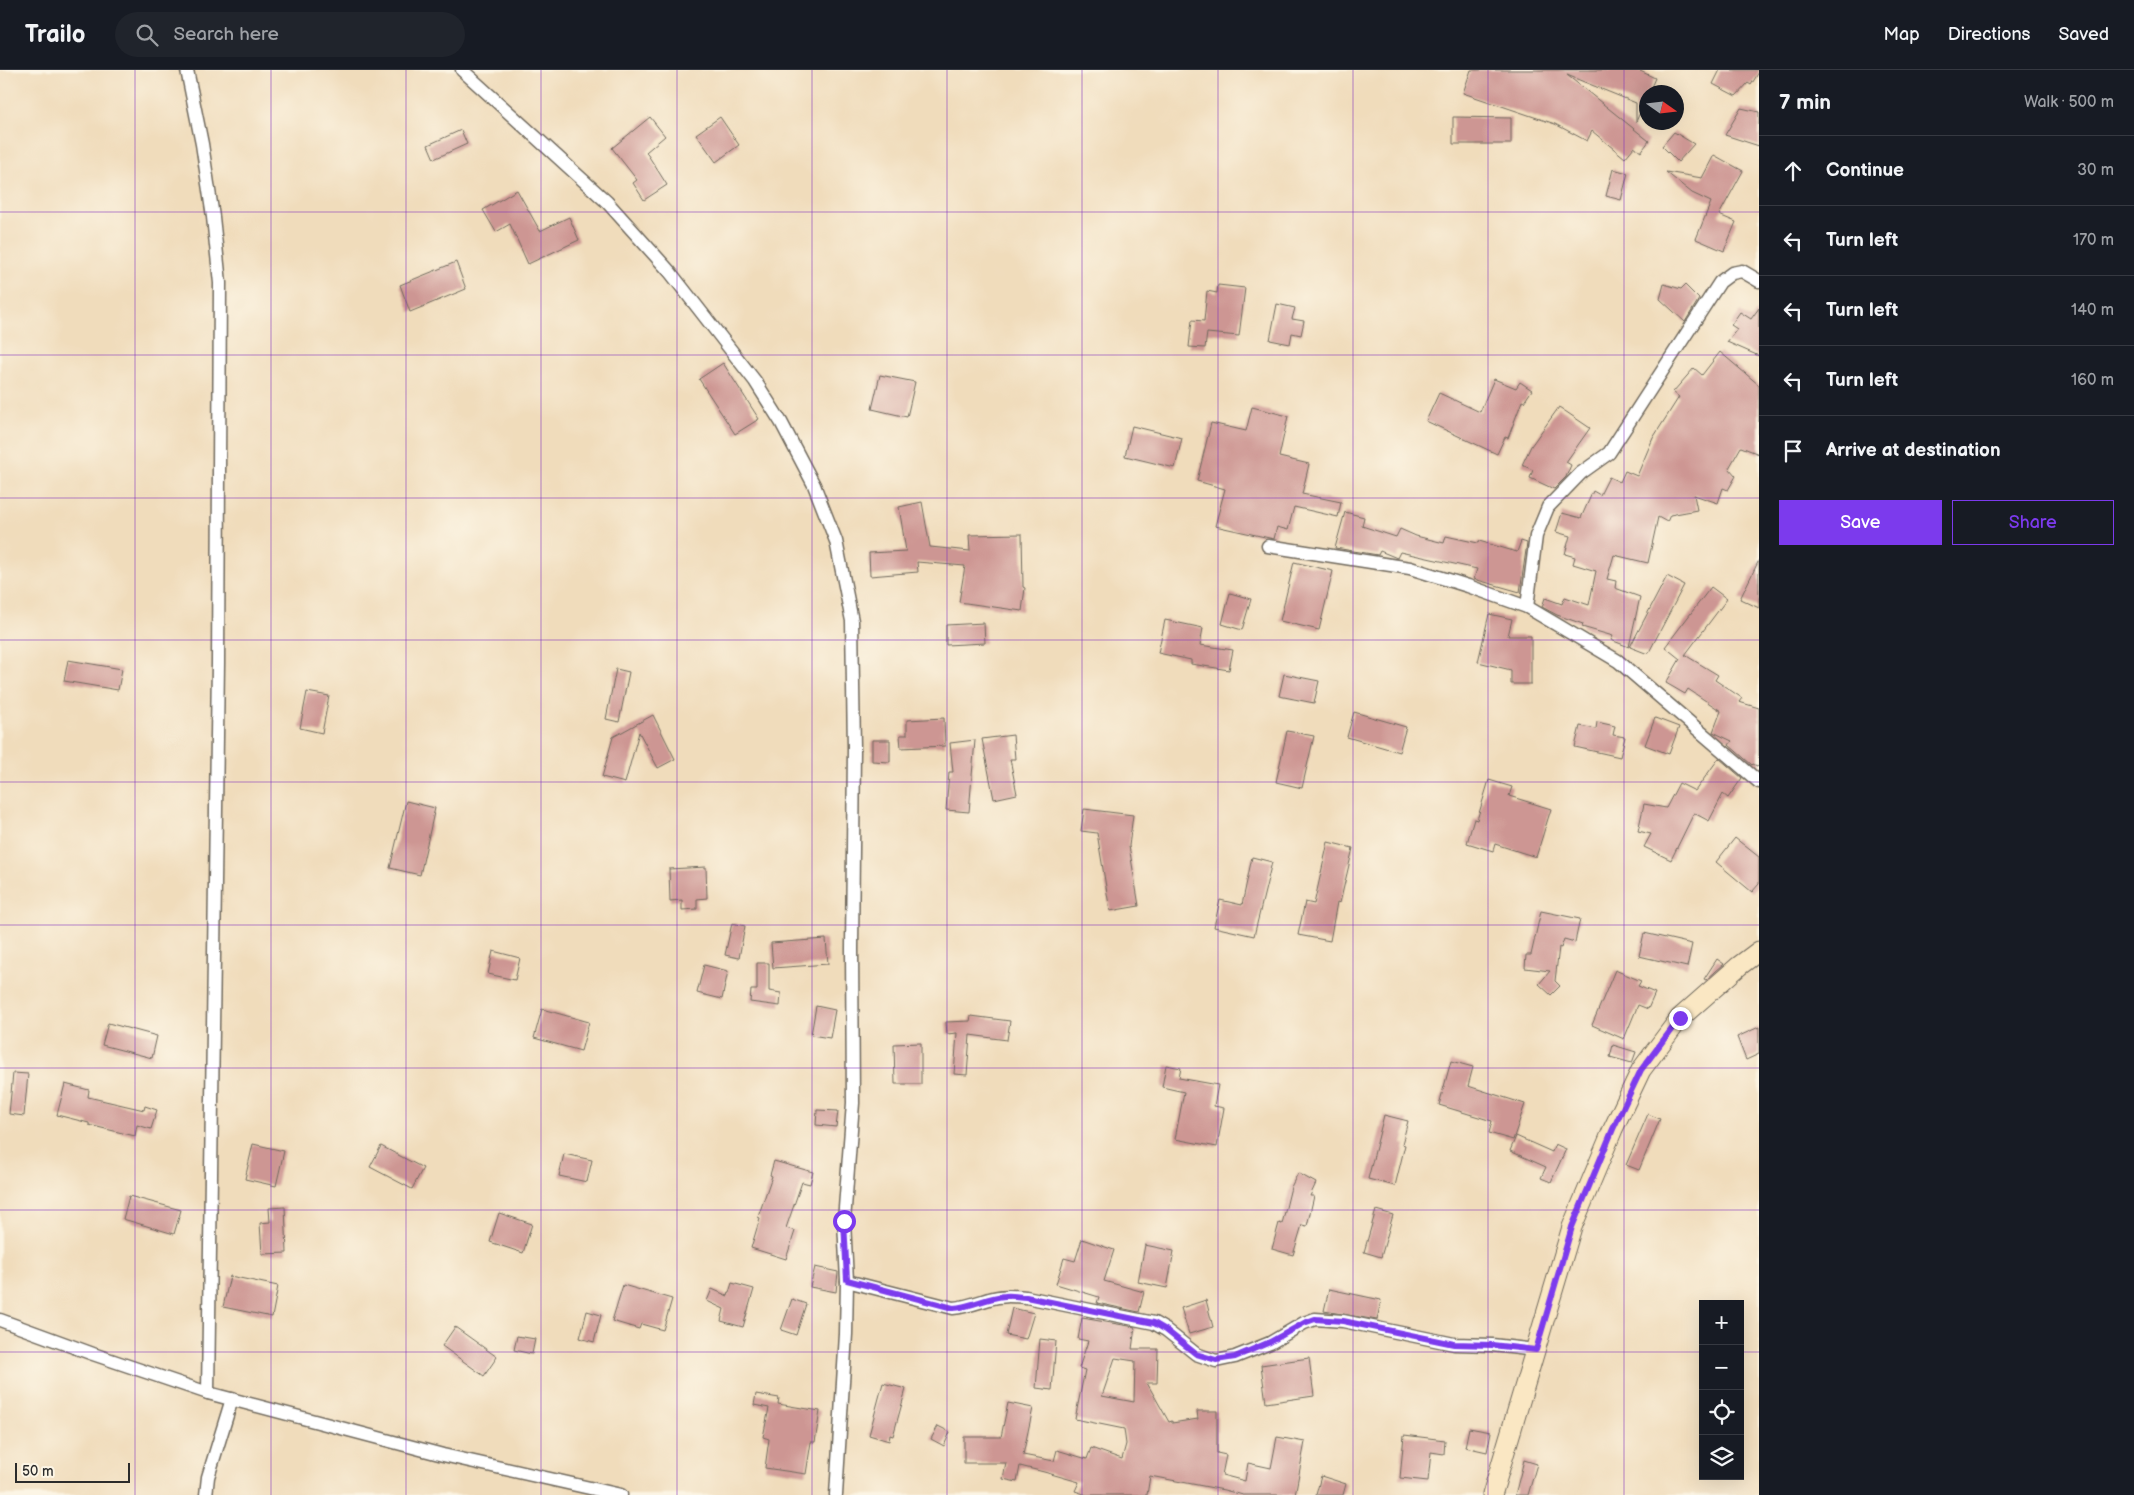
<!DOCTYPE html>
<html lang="en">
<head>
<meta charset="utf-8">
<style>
  :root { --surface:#171b24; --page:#20242c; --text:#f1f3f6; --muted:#9ea1a6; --line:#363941; --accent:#7c3aed }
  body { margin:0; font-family:"Balsamiq Sans",sans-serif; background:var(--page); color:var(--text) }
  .controls { position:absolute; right:15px; bottom:15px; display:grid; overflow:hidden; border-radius:0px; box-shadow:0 5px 20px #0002 }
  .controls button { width:45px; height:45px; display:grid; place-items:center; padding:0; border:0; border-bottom:1px solid var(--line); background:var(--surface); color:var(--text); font:25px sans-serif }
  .compass { position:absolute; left:1639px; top:15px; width:45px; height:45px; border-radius:50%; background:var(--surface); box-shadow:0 5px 20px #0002; rotate:104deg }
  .scale { position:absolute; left:15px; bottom:12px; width:115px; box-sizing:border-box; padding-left:5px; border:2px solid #2b2b2b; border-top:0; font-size:14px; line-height:18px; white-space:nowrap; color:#2b2b2b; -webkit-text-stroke:4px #fcf5e5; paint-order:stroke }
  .stop { position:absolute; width:15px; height:15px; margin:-11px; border:4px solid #7c3aed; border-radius:50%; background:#fff }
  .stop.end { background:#7c3aed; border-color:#fff; box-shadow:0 1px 5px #0008 }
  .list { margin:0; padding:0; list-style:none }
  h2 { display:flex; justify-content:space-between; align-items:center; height:65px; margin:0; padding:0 20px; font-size:21px }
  h2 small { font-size:16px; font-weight:400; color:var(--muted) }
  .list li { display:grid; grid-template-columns:32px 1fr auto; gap:15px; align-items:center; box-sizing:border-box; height:70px; padding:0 20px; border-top:1px solid var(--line) }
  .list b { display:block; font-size:19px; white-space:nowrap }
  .list em { font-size:16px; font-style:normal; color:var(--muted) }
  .actions { display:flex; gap:10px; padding:15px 20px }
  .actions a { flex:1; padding:11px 0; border:1px solid var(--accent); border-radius:0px; text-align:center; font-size:18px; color:var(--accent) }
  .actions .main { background:var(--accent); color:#fff }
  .icon { flex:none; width:28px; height:28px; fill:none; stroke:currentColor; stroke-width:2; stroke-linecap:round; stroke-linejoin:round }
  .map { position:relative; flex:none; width:1759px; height:1425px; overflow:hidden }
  header { display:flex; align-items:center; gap:30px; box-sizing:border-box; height:70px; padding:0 25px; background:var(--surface); border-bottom:1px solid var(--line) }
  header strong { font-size:24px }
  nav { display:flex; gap:28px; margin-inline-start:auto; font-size:18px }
  .search { width:350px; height:45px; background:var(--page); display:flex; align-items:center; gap:12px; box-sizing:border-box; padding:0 18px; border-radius:28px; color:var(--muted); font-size:19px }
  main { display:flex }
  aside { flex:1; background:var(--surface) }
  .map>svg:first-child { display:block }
  .building { fill:#cd9693; fill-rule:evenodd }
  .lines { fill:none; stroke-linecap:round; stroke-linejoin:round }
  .street-casing { stroke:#70695d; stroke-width:15 }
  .secondary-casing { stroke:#70695d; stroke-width:21 }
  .street { stroke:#fff; stroke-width:12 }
  .secondary { stroke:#fae7c3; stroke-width:19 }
  .route { stroke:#7c3aed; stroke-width:6 }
  .grid { fill:none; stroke:#7b2cbf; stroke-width:1; stroke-opacity:0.55 }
</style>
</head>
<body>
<header>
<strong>Trailo</strong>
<div class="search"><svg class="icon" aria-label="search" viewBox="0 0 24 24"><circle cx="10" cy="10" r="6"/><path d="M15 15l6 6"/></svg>Search here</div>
<nav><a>Map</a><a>Directions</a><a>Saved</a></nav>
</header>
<main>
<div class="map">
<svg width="1759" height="1425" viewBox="0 0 1759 1425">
  <rect width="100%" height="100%" fill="#fcf5e5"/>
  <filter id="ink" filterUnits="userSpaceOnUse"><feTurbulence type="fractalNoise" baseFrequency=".02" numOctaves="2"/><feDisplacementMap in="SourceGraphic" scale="10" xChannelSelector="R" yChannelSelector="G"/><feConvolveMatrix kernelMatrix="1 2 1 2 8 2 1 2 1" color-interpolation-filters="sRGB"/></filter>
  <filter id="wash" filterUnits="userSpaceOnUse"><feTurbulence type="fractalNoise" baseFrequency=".0096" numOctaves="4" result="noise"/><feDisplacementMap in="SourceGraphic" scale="20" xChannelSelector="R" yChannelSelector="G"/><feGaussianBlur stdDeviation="1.12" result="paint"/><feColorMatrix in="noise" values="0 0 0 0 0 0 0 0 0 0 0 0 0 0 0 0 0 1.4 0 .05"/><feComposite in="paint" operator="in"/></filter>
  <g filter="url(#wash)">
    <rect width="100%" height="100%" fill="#f0dcbb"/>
    <g id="blocks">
      <g class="building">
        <polygon points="1471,0 1638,0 1655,8 1649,22 1646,22 1646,28 1636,52 1636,33 1567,5 1649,71 1641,82 1634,77 1625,88 1592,61 1587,71 1555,54 1463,23"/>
        <polygon points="1720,0 1759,0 1759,2 1751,15 1748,13 1736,26 1713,14"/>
        <polygon points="1741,38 1759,42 1759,76 1725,65"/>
        <polygon points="650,47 665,66 646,82 667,115 644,130 633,113 637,110 612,78"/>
        <polygon points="720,47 739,75 716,92 696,64"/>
        <polygon points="1453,47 1511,48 1511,74 1453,74"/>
        <polygon points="461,60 467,74 434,89 428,75"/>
        <polygon points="1674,62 1694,74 1678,92 1662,76"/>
        <polygon points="1714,85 1743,101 1719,145 1736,152 1724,181 1696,169 1711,132 1692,123 1666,102 1702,108"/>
        <polygon points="1613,99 1628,103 1621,130 1606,126"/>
        <polygon points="517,120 540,161 569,147 579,170 528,194 510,154 496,162 483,140"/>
        <polygon points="456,192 466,219 410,242 400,215"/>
        <polygon points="1664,214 1681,219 1685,215 1699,229 1685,252 1660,229"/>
        <polygon points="1218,215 1245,218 1239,266 1207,263 1205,278 1189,277 1192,250 1204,251 1207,221 1217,223"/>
        <polygon points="1277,234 1295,238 1292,249 1304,251 1301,265 1292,263 1290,274 1270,270"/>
        <polygon points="1759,238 1759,286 1727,272 1737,259 1731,255 1740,242 1751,249"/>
        <polygon points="1720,282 1759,315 1759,384 1741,377 1729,398 1736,406 1728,420 1723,418 1718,433 1694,425 1697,440 1670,445 1667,452 1658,447 1648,493 1614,485 1607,509 1616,511 1615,518 1640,527 1629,577 1611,570 1613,566 1582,557 1583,554 1557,545 1542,537 1545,528 1562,534 1565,527 1589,535 1596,501 1573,494 1575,487 1565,484 1570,466 1556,462 1562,443 1581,448 1593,421 1600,425 1609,407 1620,412 1625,401 1637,406 1653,368 1679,327 1673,322 1694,298 1702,305"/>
        <polygon points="723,293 759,349 735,364 699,309"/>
        <polygon points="880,305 915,312 907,347 872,339"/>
        <polygon points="1494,309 1516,318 1520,312 1532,320 1524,332 1522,331 1508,368 1505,367 1497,384 1426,351 1439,323 1480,342"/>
        <polygon points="1252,337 1288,346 1279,387 1309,394 1302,424 1341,432 1338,447 1294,437 1288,460 1277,457 1274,469 1215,456 1225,419 1197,411 1211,353 1246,361"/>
        <polygon points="1559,337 1590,358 1566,392 1571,395 1566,407 1554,419 1530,408 1533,400 1522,395 1531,376"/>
        <polygon points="1132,356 1182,368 1175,398 1125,386"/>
        <polygon points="922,432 930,477 970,481 969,465 1022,464 1023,517 1025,518 1022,541 959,532 965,496 917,492 918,502 870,506 869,483 906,481 899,437"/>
        <polygon points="1345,442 1364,447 1362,456 1396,467 1400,459 1416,466 1444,473 1446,466 1478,473 1479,471 1517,482 1521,471 1527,473 1520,522 1474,509 1477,499 1400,482 1397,488 1380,481 1378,485 1335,478"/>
        <polygon points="1759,490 1759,538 1740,529"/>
        <polygon points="1294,492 1333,501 1319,560 1280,551"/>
        <polygon points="1667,506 1684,515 1648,584 1630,577"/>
        <polygon points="1711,517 1727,529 1685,585 1718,605 1715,610 1742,628 1739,632 1759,638 1759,697 1753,694 1752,695 1729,675 1732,671 1713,662 1721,641 1688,619 1685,624 1666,613 1680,589 1665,577"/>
        <polygon points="1230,523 1251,529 1242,560 1222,554"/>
        <polygon points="1489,544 1512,549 1508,566 1531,566 1531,614 1511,614 1511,600 1478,592"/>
        <polygon points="1165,550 1203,558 1200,575 1233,580 1229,600 1191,594 1191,590 1158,583"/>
        <polygon points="984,553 985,573 946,575 946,555"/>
        <polygon points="68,590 122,599 118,620 64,611"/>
        <polygon points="616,599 629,602 619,652 606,649"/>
        <polygon points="1284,604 1319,611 1314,633 1279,626"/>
        <polygon points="307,622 329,626 322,663 300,658"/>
        <polygon points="1354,642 1406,657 1399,682 1347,667"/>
        <polygon points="653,645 675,689 658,698 639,662 625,713 602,707 613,667"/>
        <polygon points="944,648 945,676 901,678 900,665 907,665 907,650"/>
        <polygon points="1655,648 1679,657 1669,684 1645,675"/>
        <polygon points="1597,652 1615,656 1613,665 1625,667 1620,687 1575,677 1580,656 1596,659"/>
        <polygon points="1287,661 1314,666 1302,718 1276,712"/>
        <polygon points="1013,665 1015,689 1010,689 1017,724 994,729 982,669"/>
        <polygon points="872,670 890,670 890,692 872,691"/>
        <polygon points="975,670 969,742 946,740 949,702 953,702 950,673"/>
        <polygon points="1719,688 1742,708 1728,728 1723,724 1709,751 1694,743 1671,790 1644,777 1651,764 1638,761 1644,734 1666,738 1679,713 1695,721"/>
        <polygon points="1489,710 1512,717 1509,726 1551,739 1536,787 1495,774 1493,781 1467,773 1474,749 1477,750"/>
        <polygon points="406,731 435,738 420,805 390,798"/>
        <polygon points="1084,739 1133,745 1129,776 1139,836 1110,841 1097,763 1081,761"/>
        <polygon points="1735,768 1759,787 1759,814 1752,822 1716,792"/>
        <polygon points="1328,772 1353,778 1340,833 1337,832 1330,871 1298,865 1305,832 1314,834"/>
        <polygon points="1252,787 1272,792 1254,866 1214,857 1220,830 1242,835"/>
        <polygon points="706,797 707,828 697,829 697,839 682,840 682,830 670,831 669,799"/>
        <polygon points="1541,841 1580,849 1575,872 1564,869 1561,878 1559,877 1555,911 1560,916 1551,925 1539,914 1550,901 1525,898 1526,885 1531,885"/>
        <polygon points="732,853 745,856 739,888 725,885"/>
        <polygon points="1644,863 1692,874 1687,897 1639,886"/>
        <polygon points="826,869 828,894 773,898 771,873"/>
        <polygon points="493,881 520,888 515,910 488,904"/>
        <polygon points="1717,889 1724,894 1706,910 1704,909"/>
        <polygon points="757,893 769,893 769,921 781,923 780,936 750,932 751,920 757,920"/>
        <polygon points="704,895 728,901 722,929 697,923"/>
        <polygon points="1615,900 1641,911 1638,916 1655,923 1648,939 1638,935 1624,969 1592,955"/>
        <polygon points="816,936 835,940 830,968 811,965"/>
        <polygon points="542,939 589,952 581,981 534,968"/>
        <polygon points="971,946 1010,951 1007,970 970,965 967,1005 954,1004 957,963 947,964 946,952 970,951"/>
        <polygon points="108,953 157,966 152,988 102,975"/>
        <polygon points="1759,957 1759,984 1746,990 1737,967"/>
        <polygon points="921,973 921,1014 895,1014 894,974"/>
        <polygon points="1613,975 1636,982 1632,993 1610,987"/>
        <polygon points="1451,991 1473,997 1468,1016 1525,1034 1513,1070 1489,1063 1492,1051 1439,1035"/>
        <polygon points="1166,995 1181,998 1179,1008 1218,1015 1214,1036 1224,1038 1217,1077 1175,1069 1184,1022 1162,1017"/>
        <polygon points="13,1003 28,1004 24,1046 9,1044"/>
        <polygon points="65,1014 89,1020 88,1027 144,1040 145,1036 157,1040 151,1059 137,1055 135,1066 89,1055 89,1053 57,1045"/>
        <polygon points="817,1040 838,1041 836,1057 816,1055"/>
        <polygon points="1648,1044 1660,1049 1639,1100 1626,1095"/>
        <polygon points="1384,1045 1408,1051 1402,1074 1405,1075 1395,1116 1368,1109"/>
        <polygon points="1516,1066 1552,1082 1555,1074 1566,1079 1551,1112 1541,1108 1546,1097 1510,1081"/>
        <polygon points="253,1074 284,1081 276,1116 245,1109"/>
        <polygon points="381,1076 423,1098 412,1119 370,1097"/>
        <polygon points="564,1084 592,1090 587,1112 559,1106"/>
        <polygon points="774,1091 813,1102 810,1114 802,1112 786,1158 795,1161 786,1189 751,1178 760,1148 758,1147 772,1106 770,1105"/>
        <polygon points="1298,1103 1316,1113 1310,1126 1314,1126 1307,1156 1302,1155 1293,1185 1272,1179 1279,1153 1282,1154 1291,1117"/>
        <polygon points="129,1126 181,1140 174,1164 123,1149"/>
        <polygon points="285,1137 287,1183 262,1184 260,1153 270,1152 269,1138"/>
        <polygon points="1376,1140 1393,1145 1381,1187 1364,1182"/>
        <polygon points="499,1143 532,1154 523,1183 490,1172"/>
        <polygon points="1082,1169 1114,1180 1104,1211 1144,1222 1139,1242 1097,1233 1099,1227 1056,1214 1064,1188 1075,1191"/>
        <polygon points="1145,1175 1174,1181 1167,1218 1138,1212"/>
        <polygon points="815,1197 838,1202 836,1222 810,1217"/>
        <polygon points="230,1206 278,1216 272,1247 223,1237"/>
        <polygon points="732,1213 754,1219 743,1257 721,1251 724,1239 707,1231 712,1219 728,1226"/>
        <polygon points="623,1215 672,1229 663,1260 641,1254 639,1259 612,1251"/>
        <polygon points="1329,1219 1381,1230 1377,1250 1324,1241"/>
        <polygon points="792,1229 806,1234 796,1265 781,1260"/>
        <polygon points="1206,1230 1213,1257 1189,1264 1181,1238"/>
        <polygon points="1012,1238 1034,1243 1026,1269 1006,1265"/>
        <polygon points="587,1241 601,1245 594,1272 580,1268"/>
        <path d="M1082,1248L1135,1257L1132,1279H1158L1157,1313H1147L1169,1352L1172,1351V1353L1198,1349L1197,1341H1217V1383L1226,1385L1222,1405L1245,1411L1248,1393L1271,1398L1277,1367L1305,1372L1295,1425H1243L1224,1420L1150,1406L1147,1425H1087L1075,1421L1079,1412L1044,1402L1020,1396L1017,1412L1003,1409L1006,1393H964V1367H1001L1008,1333L1033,1338L1023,1385L1054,1391L1057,1380L1087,1389L1091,1378L1122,1389L1126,1374L1124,1359L1075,1349L1085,1300L1079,1298L1088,1271L1078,1269ZM1115,1288L1135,1291L1134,1332L1102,1326Z"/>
        <polygon points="455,1257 497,1287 484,1306 442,1276"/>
        <polygon points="517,1266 535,1269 532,1284 514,1280"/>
        <polygon points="1040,1269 1056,1271 1052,1320 1036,1318"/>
        <polygon points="1309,1288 1314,1326 1266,1333 1261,1295"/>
        <polygon points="883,1313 906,1319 893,1366 890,1365 889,1371 869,1365"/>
        <polygon points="756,1324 779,1328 778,1334 820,1341 815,1372 811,1372 806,1404 765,1398 769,1369 763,1367 769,1338 754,1335"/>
        <polygon points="938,1356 950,1362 944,1376 931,1369"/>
        <polygon points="1469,1358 1491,1362 1487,1382 1465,1377"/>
        <polygon points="1404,1365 1445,1370 1444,1384 1431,1382 1428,1411 1400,1408"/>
        <polygon points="1524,1390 1537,1394 1528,1425 1515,1425"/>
        <polygon points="1321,1406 1346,1414 1343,1425 1316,1425"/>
      </g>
    </g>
  </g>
  <g filter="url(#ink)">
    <use href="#blocks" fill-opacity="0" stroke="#70695d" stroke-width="1"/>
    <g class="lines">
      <defs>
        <g id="street">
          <polyline points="187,0 202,74 213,147 220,213 218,593 208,1323"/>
          <polyline points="462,0 607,132 670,202 755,311 781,352 814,415 836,471 852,551 854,679 852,879 853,1033 844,1151 847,1211 846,1264 836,1425"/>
          <polyline points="1268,476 1410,498 1468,516 1527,537 1618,591 1759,712"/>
          <polyline points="1527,537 1536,466 1548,437 1581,403 1609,383 1720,212 1732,203 1742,201 1759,211"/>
          <path d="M847,1211L953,1238C966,1237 976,1233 989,1229C1001,1225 1013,1226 1026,1227L1154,1253L1166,1260L1196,1284L1216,1291L1235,1287L1270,1273L1304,1253L1315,1249L1343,1251L1454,1274L1492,1275L1536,1280"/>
          <polyline points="0,1250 93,1284 208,1323 443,1385 621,1425"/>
          <polyline points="206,1425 208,1407 232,1329"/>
        </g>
        <polyline id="secondary" points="1492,1425 1572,1157 1613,1059 1641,1000 1680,948 1739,896 1759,881"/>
      </defs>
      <use href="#street" class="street-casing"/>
      <use href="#secondary" class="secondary-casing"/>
      <use href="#street" class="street"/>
      <use href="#secondary" class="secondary"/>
    </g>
  </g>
  <g class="lines" filter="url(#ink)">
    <path class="route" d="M844,1151L847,1210L953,1238C972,1237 987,1227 1005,1226C1012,1225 1019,1227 1026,1227L1154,1253L1166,1260L1196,1284L1216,1290L1235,1287L1270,1272L1304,1253L1315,1249L1343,1251L1454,1274L1492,1275L1536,1280L1572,1157L1613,1059L1641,1000L1680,948"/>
  </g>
  <path class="grid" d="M135,0V1425M271,0V1425M406,0V1425M541,0V1425M677,0V1425M812,0V1425M947,0V1425M1082,0V1425M1218,0V1425M1353,0V1425M1488,0V1425M1624,0V1425M0,142H1759M0,285H1759M0,428H1759M0,570H1759M0,712H1759M0,855H1759M0,998H1759M0,1140H1759M0,1282H1703M1740,1282H1759"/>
</svg>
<div class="controls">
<button>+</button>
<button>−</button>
<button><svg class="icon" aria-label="locate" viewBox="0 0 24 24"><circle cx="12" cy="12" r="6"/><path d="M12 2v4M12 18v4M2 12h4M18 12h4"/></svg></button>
<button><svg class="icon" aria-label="layers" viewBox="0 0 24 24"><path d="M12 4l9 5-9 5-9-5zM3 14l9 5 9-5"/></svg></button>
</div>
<svg class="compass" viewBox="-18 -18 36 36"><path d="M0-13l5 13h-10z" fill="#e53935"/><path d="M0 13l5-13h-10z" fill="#9ea1a6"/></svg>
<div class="scale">50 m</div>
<div class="stop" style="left:844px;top:1151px"></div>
<div class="stop end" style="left:1680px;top:948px"></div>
</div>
<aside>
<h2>7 min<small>Walk · 500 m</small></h2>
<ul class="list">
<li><svg class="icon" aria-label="ahead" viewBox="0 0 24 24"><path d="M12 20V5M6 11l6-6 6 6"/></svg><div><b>Continue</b></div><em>30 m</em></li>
<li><svg class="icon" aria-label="left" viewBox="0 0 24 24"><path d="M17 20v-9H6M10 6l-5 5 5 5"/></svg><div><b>Turn left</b></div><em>170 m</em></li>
<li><svg class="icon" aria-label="left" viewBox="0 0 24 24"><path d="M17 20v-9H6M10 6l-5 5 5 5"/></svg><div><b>Turn left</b></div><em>140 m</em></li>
<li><svg class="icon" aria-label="left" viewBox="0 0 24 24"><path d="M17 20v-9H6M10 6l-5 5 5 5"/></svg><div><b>Turn left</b></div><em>160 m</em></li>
<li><svg class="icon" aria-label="arrive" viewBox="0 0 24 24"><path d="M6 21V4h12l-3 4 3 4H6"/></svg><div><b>Arrive at destination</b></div></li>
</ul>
<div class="actions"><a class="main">Save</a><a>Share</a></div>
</aside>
</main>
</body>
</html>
